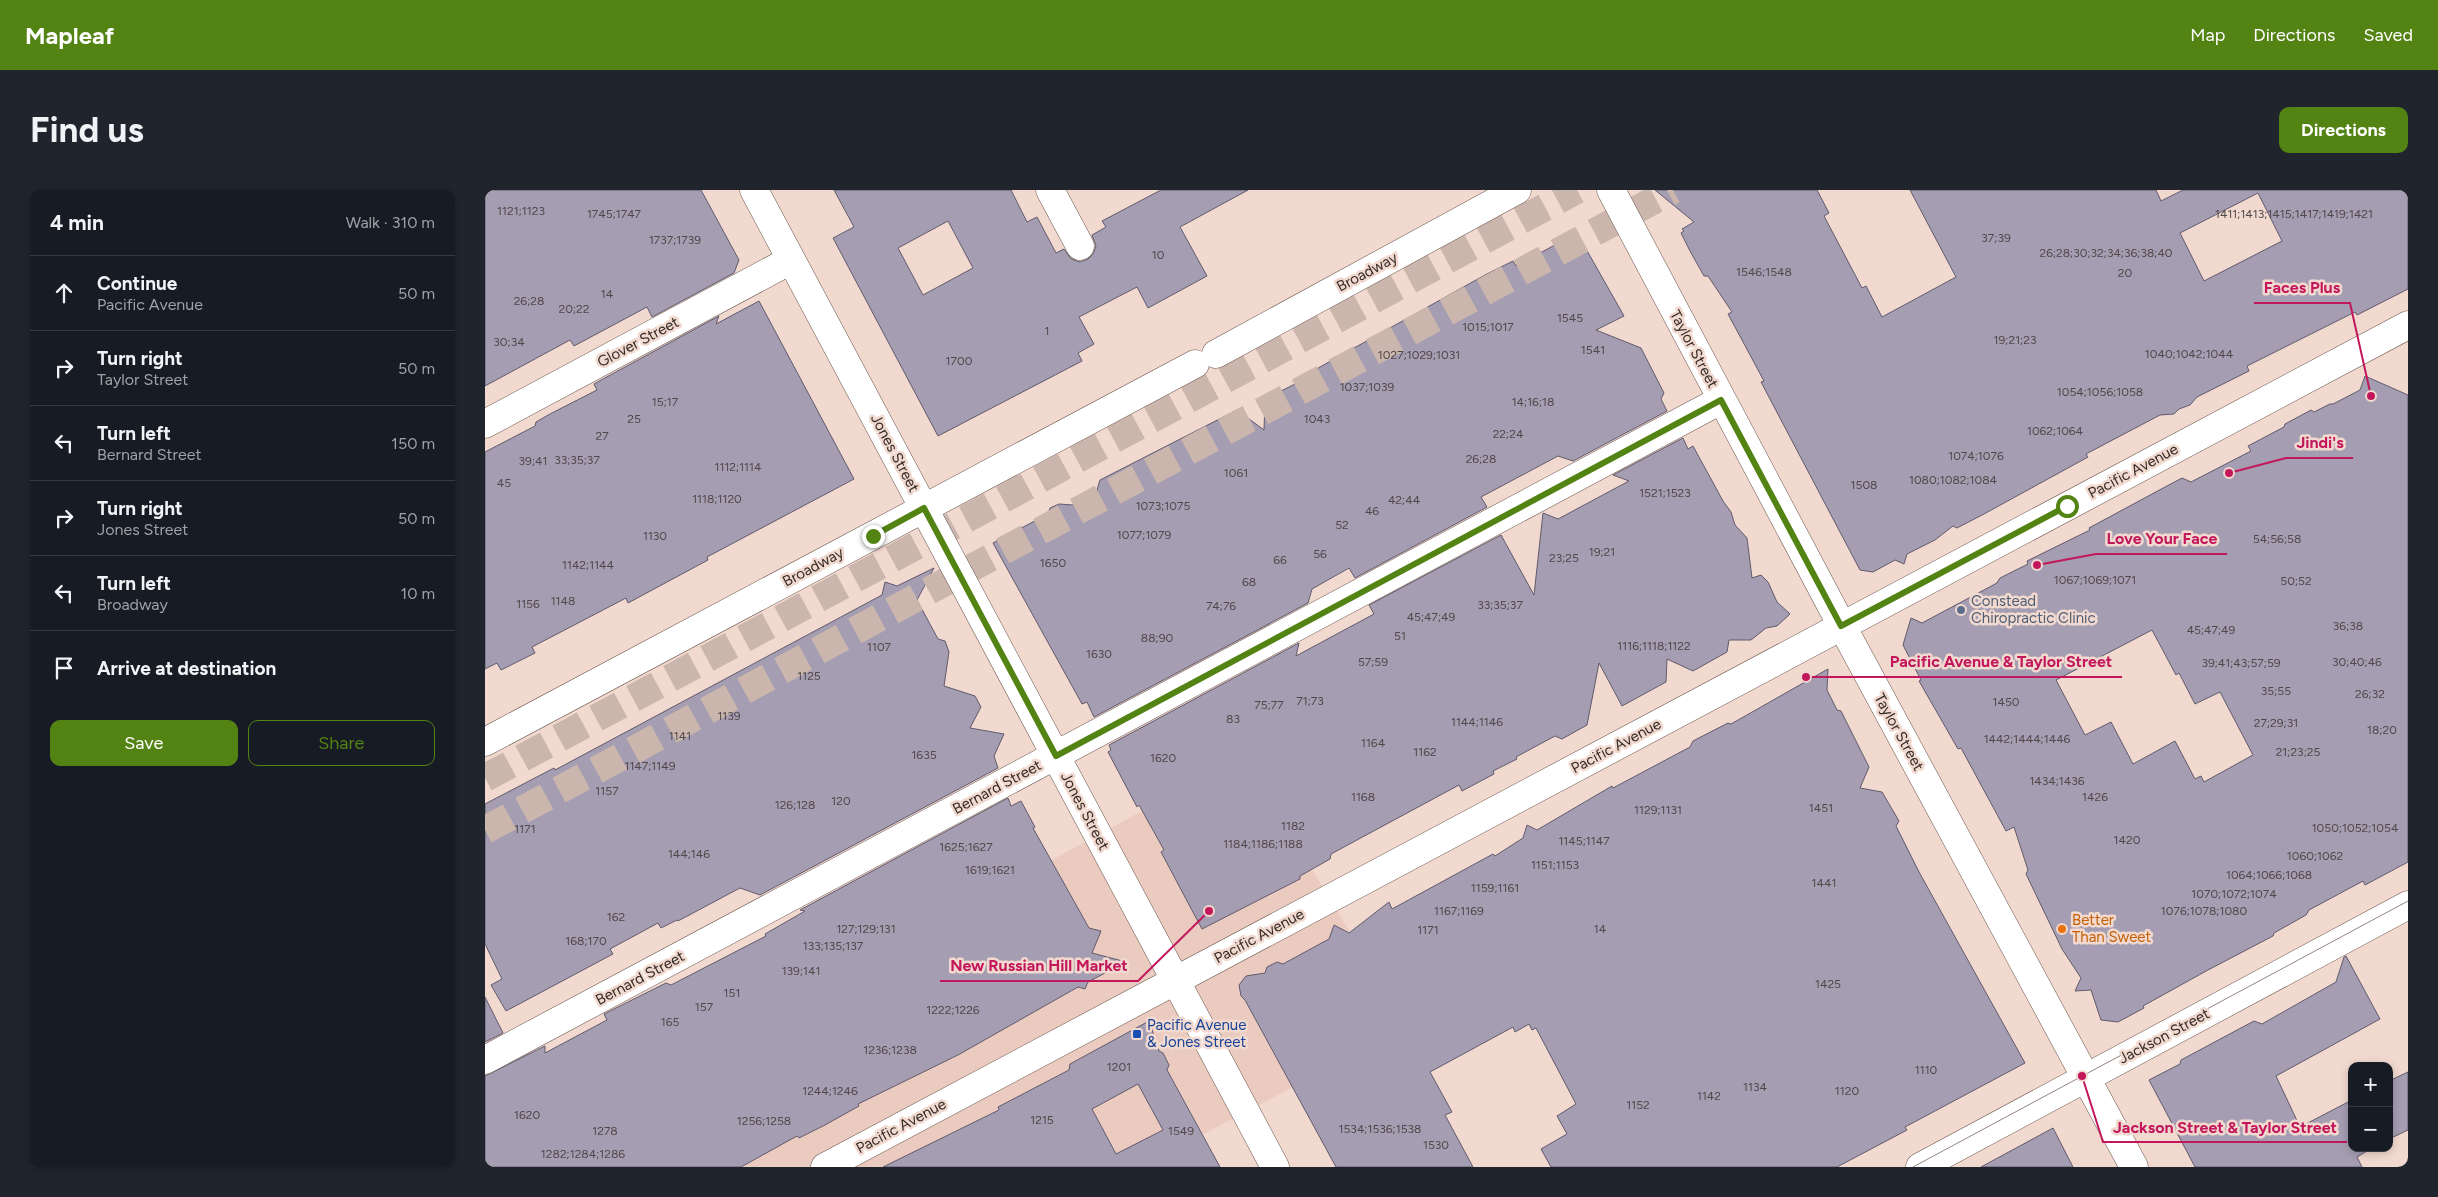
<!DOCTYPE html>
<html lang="en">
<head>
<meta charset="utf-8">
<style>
  :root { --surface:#171b24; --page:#20242c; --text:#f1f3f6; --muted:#9ea1a6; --line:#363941; --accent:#538313 }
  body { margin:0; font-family:Figtree,sans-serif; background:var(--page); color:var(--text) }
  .controls { position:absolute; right:15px; bottom:15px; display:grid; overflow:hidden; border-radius:10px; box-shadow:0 2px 8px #0003 }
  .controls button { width:45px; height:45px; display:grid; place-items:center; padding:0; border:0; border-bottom:1px solid var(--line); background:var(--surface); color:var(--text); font:25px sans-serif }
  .stop { position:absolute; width:15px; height:15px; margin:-11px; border:4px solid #538313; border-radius:50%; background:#fff }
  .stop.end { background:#538313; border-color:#fff; box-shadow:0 1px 5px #0008 }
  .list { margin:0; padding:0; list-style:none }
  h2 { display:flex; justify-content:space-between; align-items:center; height:65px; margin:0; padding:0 20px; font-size:21px }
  h2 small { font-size:16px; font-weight:400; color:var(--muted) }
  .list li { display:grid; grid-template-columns:32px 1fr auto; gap:15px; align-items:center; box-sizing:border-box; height:75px; padding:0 20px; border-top:1px solid var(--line) }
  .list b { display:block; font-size:19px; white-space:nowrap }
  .list p { margin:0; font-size:16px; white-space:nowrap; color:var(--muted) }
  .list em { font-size:16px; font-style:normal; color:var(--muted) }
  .actions { display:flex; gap:10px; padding:15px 20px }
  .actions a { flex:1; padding:11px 0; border:1px solid var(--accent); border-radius:10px; text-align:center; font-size:18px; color:var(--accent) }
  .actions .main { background:var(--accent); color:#fff }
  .icon { flex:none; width:28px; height:28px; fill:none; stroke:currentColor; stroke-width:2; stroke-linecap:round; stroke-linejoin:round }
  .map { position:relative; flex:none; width:1923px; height:977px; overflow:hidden; border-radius:10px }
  header { display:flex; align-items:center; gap:30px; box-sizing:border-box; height:70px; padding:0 25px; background:var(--accent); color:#fff }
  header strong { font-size:24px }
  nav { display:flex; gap:28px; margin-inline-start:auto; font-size:18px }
  .intro { display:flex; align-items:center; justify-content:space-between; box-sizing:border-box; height:120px; padding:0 30px }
  h1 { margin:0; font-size:35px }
  .button { padding:12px 22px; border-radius:10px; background:var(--accent); color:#fff; font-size:18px; font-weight:700 }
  main { display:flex; gap:30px; padding:0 30px }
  aside { flex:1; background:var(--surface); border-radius:10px; box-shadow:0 2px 8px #0003 }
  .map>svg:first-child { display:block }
  .built { fill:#ebcbbf }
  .building { fill:#a59db1; stroke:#615a6c; fill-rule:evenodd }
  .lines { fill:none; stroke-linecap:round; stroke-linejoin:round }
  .major-tunnel { stroke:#cbb6ad; stroke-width:28; stroke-dasharray:28 14; stroke-linecap:butt }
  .minor-casing { stroke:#6b564e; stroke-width:29 }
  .minor { stroke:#fff; stroke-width:28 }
  .tram { stroke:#95847d; stroke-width:1 }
  .route { stroke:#538313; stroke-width:6 }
  .service-dot { fill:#5c6f8a; stroke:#f1d9cf; stroke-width:2 }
  .food-dot { fill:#e8710a; stroke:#f1d9cf; stroke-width:2 }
  .transit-dot { fill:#1a4fb4; stroke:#f1d9cf; stroke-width:2 }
  .labels { text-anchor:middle; stroke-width:5; stroke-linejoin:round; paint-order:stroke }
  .number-label { font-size:12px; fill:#50484a }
  .street-label { font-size:15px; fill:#342b27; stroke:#f1d9cf }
  .service-label { font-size:15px; fill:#4e5e75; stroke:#f1d9cf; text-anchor:start }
  .food-label { font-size:15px; fill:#c56008; stroke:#f1d9cf; text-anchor:start }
  .transit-label { font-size:15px; fill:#164399; stroke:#f1d9cf; text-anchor:start }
  .leader { fill:none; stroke:#c2185b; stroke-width:2 }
  .callout-dot { fill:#c2185b; stroke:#f1d9cf; stroke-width:2 }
  .callout-label { font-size:16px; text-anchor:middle; font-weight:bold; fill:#c2185b; stroke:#f1d9cf; stroke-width:5; stroke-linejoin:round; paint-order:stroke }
</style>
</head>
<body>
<header>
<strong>Mapleaf</strong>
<nav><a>Map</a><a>Directions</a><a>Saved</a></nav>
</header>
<div class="intro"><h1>Find us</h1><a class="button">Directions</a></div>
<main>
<aside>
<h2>4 min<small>Walk · 310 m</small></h2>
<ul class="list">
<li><svg class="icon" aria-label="ahead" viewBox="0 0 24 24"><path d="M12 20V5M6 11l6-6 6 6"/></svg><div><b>Continue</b><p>Pacific Avenue</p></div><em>50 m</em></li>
<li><svg class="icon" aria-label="right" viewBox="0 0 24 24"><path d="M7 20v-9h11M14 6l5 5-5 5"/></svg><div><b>Turn right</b><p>Taylor Street</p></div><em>50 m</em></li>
<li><svg class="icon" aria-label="left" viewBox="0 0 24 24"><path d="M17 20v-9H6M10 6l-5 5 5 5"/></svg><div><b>Turn left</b><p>Bernard Street</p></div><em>150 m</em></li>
<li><svg class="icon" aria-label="right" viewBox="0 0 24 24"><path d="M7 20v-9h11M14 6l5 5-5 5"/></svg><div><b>Turn right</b><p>Jones Street</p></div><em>50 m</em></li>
<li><svg class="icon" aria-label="left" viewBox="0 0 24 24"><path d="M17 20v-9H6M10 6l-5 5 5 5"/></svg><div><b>Turn left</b><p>Broadway</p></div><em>10 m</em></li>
<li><svg class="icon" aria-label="arrive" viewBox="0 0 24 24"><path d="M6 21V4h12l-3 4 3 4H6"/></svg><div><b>Arrive at destination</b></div></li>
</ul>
<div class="actions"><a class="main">Save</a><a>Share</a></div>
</aside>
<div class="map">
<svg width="1923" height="977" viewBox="0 0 1923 977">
  <rect width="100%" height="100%" fill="#f1d9cf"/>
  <polygon class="built" points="758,566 923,837 656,977 2,977"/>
  <g class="building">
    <polygon points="0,0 216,0 254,70 249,83 167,127 162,117 89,156 85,150 0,196"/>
    <path d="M349,0H526L542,32L552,27L571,63L579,59L586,69L595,72L603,69L608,64L611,56L607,45L621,37L617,31L676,0H763L695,37L722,86L663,118L652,97L594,127L609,154L593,163L597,171L453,246L348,48L369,37ZM463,31L488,78L438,105L413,58Z"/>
    <path d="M1170,0H1332L1344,23L1339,26L1377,98L1381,96L1397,127L1471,87L1425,0H1671L1676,11L1698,0H1923V99L1872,125L1870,122L1762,176L1764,181L1712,207L1705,215L1694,219L1689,224L1675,225L1601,264L1603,267L1499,324L1472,338L1468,336L1450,350L1422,364L1419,374L1410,370L1388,382L1375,380L1276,192L1279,191L1243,124L1247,122L1223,86H1219L1205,61L1196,43L1199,41L1197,39L1209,32ZM1773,3L1797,51L1719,91L1695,43Z"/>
    <polygon points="1092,43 1139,126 1111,140 1156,158 1179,203 1176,209 1182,221 1088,271 1073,266 996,307 1002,317 870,388 864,378 827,399 823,413 609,527 602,512 597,514 508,353 563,324 565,318 574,314 588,315 611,303 615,290 752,220 779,240 780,209 828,185 826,182 853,167 1000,85 1028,71 1031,76"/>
    <polygon points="274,111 369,289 222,367 223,370 143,413 141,408 47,457 50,463 16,480 12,473 0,479 0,262 50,236 51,232 65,224 112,200 109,194 118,189 234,126 231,134"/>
    <path d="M1880,186L1923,205V672L1880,695L1878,691L1824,720L1821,725L1789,743L1788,746L1723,780L1658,816L1659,818L1633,832L1616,830L1606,800L1590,801L1596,788L1577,759L1541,684L1543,680L1529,637L1521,641L1476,558L1473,559L1434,491L1436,490L1418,455L1426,428L1437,433L1512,393L1515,388L1543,374L1542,371L1605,340L1604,338L1680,297L1697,288L1706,292L1766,261L1763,256L1799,237L1800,234L1826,220L1829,222L1845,214H1848L1875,200ZM1667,440L1691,485L1694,483L1710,514L1735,502L1768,565L1719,592L1716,586L1710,589L1690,551L1648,574L1626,532L1600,545L1571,490Z"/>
    <polygon points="1198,248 1203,259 1208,256 1238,311 1246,322 1250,335 1262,348 1267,388 1276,385 1283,392 1292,412 1305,424 1292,436 1281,438 1266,450 1244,450 1242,462 1208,481 1182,469 1181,492 1137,516 1114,473 1102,535 1077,549 1070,546 1031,567 1032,569 1008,581 1009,584 977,601 974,595 846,664 845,669 815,686 815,689 717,739 676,662 679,660 654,615 652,617 623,562 626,560 624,555 814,453 811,466 889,424 884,415 1016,345 1049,405 1058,323 1073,329 1144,291 1128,285"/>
    <polygon points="449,378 432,410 453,449 460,451 464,462 459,496 490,506 496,517 485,538 519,544 509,566 513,578 275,705 255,698 193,731 192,730 176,738 173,733 125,759 128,764 21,821 6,795 17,789 0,754 0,614 69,578 70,580 397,405 400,392 412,396"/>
    <polygon points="1343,479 1342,500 1352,520 1356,521 1384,577 1375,598 1397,602 1414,631 1411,636 1434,682 1540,873 1420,937 1422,940 1352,977 1066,977 1056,959 1082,944 1072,926 1091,914 1051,838 1047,840 1044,834 1030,842 1028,837 945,882 967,922 960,925 988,977 851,977 760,810 756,806 754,795 761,786 780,783 782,777 792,772 798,774 844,749 849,735 864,743 904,712 907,719 1008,664 1010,666 1038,648 1042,635 1052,640 1127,596 1128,598 1205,557 1208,551 1243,533 1246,534"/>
    <polygon points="523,608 526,616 536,611 550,637 548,638 604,738 616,741 607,763 641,772 603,792 600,799 593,797 473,865 373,914 374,916 340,935 314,948 312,946 256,977 0,977 0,886 60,856 60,863 122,830 119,824 181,793 186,795 281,746 280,744 320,721 315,720"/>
    <polygon points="1861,766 1895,829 1791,886 1815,937 1867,910 1867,958 1887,958 1872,967 1877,977 1710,977 1664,890 1695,874 1696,870 1769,831 1777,834 1851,792 1859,767"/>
    <polygon points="0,807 18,843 0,852"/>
    <path d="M664,831L674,861L678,863L684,875L682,880L735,977H398L514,920L513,917L584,880L585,874ZM653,894L678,940L631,964L607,919Z"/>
    <polygon points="1923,882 1923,940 1904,949 1904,891"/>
    <polygon points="1568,938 1588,977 1496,977"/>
  </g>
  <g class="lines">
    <g class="major-tunnel">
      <polyline points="0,588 1092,0"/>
      <polyline points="0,640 1188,0"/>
    </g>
    <defs>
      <g id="minor">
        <polyline points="269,0 790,977"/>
        <polyline points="565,0 595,56"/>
        <polyline points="1126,0 1357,436 1649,977"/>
        <polyline points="731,164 1032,0"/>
        <polyline points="0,234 306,70"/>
        <polyline points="0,552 710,174"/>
        <polyline points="0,870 1236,210"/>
        <polyline points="340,977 1923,135"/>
        <polyline points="1435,977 1923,715"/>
      </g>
    </defs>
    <use href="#minor" class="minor-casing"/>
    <use href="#minor" class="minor"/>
    <polyline class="tram" points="1428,977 1923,711"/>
  </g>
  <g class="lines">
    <polyline class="route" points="388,346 439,318 571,566 1236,210 1356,436 1582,316"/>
  </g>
  <circle class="service-dot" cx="1476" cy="420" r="5"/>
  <circle class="food-dot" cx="1577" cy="739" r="5"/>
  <rect class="transit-dot" x="647" y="839" width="10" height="10" rx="2.5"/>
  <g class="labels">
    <g class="number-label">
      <text x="36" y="25">1121;1123</text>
      <text x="129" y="28">1745;1747</text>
      <text x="1809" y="28">1411;1413;1415;1417;1419;1421</text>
      <text x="1511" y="52">37;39</text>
      <text x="190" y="54">1737;1739</text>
      <text x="1621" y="67">26;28;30;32;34;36;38;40</text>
      <text x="673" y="69">10</text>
      <text x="1279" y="86">1546;1548</text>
      <text x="1640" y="87">20</text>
      <text x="122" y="108">14</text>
      <text x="44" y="115">26;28</text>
      <text x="89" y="123">20;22</text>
      <text x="1085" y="132">1545</text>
      <text x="1003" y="141">1015;1017</text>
      <text x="562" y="145">1</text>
      <text x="1530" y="154">19;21;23</text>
      <text x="24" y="156">30;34</text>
      <text x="1108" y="164">1541</text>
      <text x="1704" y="168">1040;1042;1044</text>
      <text x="934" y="169">1027;1029;1031</text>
      <text x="474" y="175">1700</text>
      <text x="882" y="201">1037;1039</text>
      <text x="1615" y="206">1054;1056;1058</text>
      <text x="180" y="216">15;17</text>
      <text x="1048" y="216">14;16;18</text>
      <text x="149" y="233">25</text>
      <text x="832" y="233">1043</text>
      <text x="1570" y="245">1062;1064</text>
      <text x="1023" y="248">22;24</text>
      <text x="117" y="250">27</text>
      <text x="1491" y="270">1074;1076</text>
      <text x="996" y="273">26;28</text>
      <text x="92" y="274">33;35;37</text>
      <text x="48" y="275">39;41</text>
      <text x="253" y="281">1112;1114</text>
      <text x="751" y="287">1061</text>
      <text x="1468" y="294">1080;1082;1084</text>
      <text x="19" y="297">45</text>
      <text x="1379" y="299">1508</text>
      <text x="1180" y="307">1521;1523</text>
      <text x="232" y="313">1118;1120</text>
      <text x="919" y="314">42;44</text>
      <text x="678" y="320">1073;1075</text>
      <text x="887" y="325">46</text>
      <text x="857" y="339">52</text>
      <text x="659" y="349">1077;1079</text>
      <text x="170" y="350">1130</text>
      <text x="1792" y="353">54;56;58</text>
      <text x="1117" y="366">19;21</text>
      <text x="835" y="368">56</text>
      <text x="1079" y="372">23;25</text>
      <text x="795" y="374">66</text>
      <text x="568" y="377">1650</text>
      <text x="103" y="379">1142;1144</text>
      <text x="1610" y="394">1067;1069;1071</text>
      <text x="1811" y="395">50;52</text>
      <text x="764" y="396">68</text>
      <text x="78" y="415">1148</text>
      <text x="43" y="418">1156</text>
      <text x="1015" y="419">33;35;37</text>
      <text x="736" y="420">74;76</text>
      <text x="946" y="431">45;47;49</text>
      <text x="1863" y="440">36;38</text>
      <text x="1726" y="444">45;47;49</text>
      <text x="915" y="450">51</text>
      <text x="672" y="452">88;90</text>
      <text x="1169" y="460">1116;1118;1122</text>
      <text x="394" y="461">1107</text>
      <text x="614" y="468">1630</text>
      <text x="888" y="476">57;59</text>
      <text x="1872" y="476">30;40;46</text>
      <text x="1756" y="477">39;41;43;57;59</text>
      <text x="324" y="490">1125</text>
      <text x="1791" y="505">35;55</text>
      <text x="1885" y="508">26;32</text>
      <text x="825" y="515">71;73</text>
      <text x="1521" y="516">1450</text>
      <text x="784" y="519">75;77</text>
      <text x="244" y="530">1139</text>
      <text x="748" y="533">83</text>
      <text x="992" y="536">1144;1146</text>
      <text x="1791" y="537">27;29;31</text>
      <text x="1897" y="544">18;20</text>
      <text x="195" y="550">1141</text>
      <text x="1542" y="553">1442;1444;1446</text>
      <text x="888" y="557">1164</text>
      <text x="940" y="566">1162</text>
      <text x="1813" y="566">21;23;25</text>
      <text x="439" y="569">1635</text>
      <text x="678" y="572">1620</text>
      <text x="165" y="580">1147;1149</text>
      <text x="1572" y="595">1434;1436</text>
      <text x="122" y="605">1157</text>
      <text x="878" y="611">1168</text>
      <text x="1610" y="611">1426</text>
      <text x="356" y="615">120</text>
      <text x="310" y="619">126;128</text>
      <text x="1336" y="622">1451</text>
      <text x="1173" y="624">1129;1131</text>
      <text x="808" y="640">1182</text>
      <text x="1870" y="642">1050;1052;1054</text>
      <text x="40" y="643">1171</text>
      <text x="1642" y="654">1420</text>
      <text x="1099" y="655">1145;1147</text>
      <text x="778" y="658">1184;1186;1188</text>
      <text x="481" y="661">1625;1627</text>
      <text x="204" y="668">144;146</text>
      <text x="1830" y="670">1060;1062</text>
      <text x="1070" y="679">1151;1153</text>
      <text x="505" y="684">1619;1621</text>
      <text x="1784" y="689">1064;1066;1068</text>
      <text x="1339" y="697">1441</text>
      <text x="1010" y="702">1159;1161</text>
      <text x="1749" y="708">1070;1072;1074</text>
      <text x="974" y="725">1167;1169</text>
      <text x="1719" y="725">1076;1078;1080</text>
      <text x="131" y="731">162</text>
      <text x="381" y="743">127;129;131</text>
      <text x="1115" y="743">14</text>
      <text x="943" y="744">1171</text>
      <text x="101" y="755">168;170</text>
      <text x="348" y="760">133;135;137</text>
      <text x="316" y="785">139;141</text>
      <text x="1343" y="798">1425</text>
      <text x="247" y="807">151</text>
      <text x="219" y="821">157</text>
      <text x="468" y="824">1222;1226</text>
      <text x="185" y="836">165</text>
      <text x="405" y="864">1236;1238</text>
      <text x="634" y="881">1201</text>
      <text x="1441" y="884">1110</text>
      <text x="1270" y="901">1134</text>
      <text x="345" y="905">1244;1246</text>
      <text x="1362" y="905">1120</text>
      <text x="1224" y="910">1142</text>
      <text x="1153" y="919">1152</text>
      <text x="42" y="929">1620</text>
      <text x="557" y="934">1215</text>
      <text x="279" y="935">1256;1258</text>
      <text x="895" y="943">1534;1536;1538</text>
      <text x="120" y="945">1278</text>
      <text x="696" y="945">1549</text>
      <text x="951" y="959">1530</text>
      <text x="98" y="968">1282;1284;1286</text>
    </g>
    <g class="street-label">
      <text transform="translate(882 82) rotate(-28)" y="5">Broadway</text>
      <text transform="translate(153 152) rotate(-28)" y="5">Glover Street</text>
      <text transform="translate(1209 159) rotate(62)" y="5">Taylor Street</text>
      <text transform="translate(410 263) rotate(62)" y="5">Jones Street</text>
      <text transform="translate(1648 281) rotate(-28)" y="5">Pacific Avenue</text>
      <text transform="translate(328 377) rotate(-28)" y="5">Broadway</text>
      <text transform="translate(1414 542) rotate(61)" y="5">Taylor Street</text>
      <text transform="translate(1131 556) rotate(-28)" y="5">Pacific Avenue</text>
      <text transform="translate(512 597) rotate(-28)" y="5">Bernard Street</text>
      <text transform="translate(600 621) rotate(62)" y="5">Jones Street</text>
      <text transform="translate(774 746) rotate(-28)" y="5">Pacific Avenue</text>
      <text transform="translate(155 788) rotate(-28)" y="5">Bernard Street</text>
      <text transform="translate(1679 846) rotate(-28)" y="5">Jackson Street</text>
      <text transform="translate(416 936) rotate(-28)" y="5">Pacific Avenue</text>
    </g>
    <g class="service-label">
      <text x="1486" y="416">Constead<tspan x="1486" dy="17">Chiropractic Clinic</tspan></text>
    </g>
    <g class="food-label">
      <text x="1587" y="735">Better<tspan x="1587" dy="17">Than Sweet</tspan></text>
    </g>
    <g class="transit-label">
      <text x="662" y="840">Pacific Avenue<tspan x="662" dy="17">&amp; Jones Street</tspan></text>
    </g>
  </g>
  <path class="leader" d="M1886 206L1865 113H1769M1744 283L1801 268H1868M1552 375L1611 364H1742M1321 487L1395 487H1637M724 721L653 791H455M1597 886L1618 952H1862"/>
  <g class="callout-dot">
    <circle cx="1886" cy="206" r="5"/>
    <circle cx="1744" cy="283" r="5"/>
    <circle cx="1552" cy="375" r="5"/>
    <circle cx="1321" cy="487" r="5"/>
    <circle cx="724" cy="721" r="5"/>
    <circle cx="1597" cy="886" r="5"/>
  </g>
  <g class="callout-label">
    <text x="1817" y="103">Faces Plus</text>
    <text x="1835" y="258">Jindi's</text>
    <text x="1677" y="354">Love Your Face</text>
    <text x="1516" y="477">Pacific Avenue &amp; Taylor Street</text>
    <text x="554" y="781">New Russian Hill Market</text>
    <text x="1740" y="943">Jackson Street &amp; Taylor Street</text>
  </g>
</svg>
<div class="controls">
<button>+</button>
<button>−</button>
</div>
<div class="stop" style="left:1582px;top:316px"></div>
<div class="stop end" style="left:388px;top:346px"></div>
</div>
</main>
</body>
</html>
